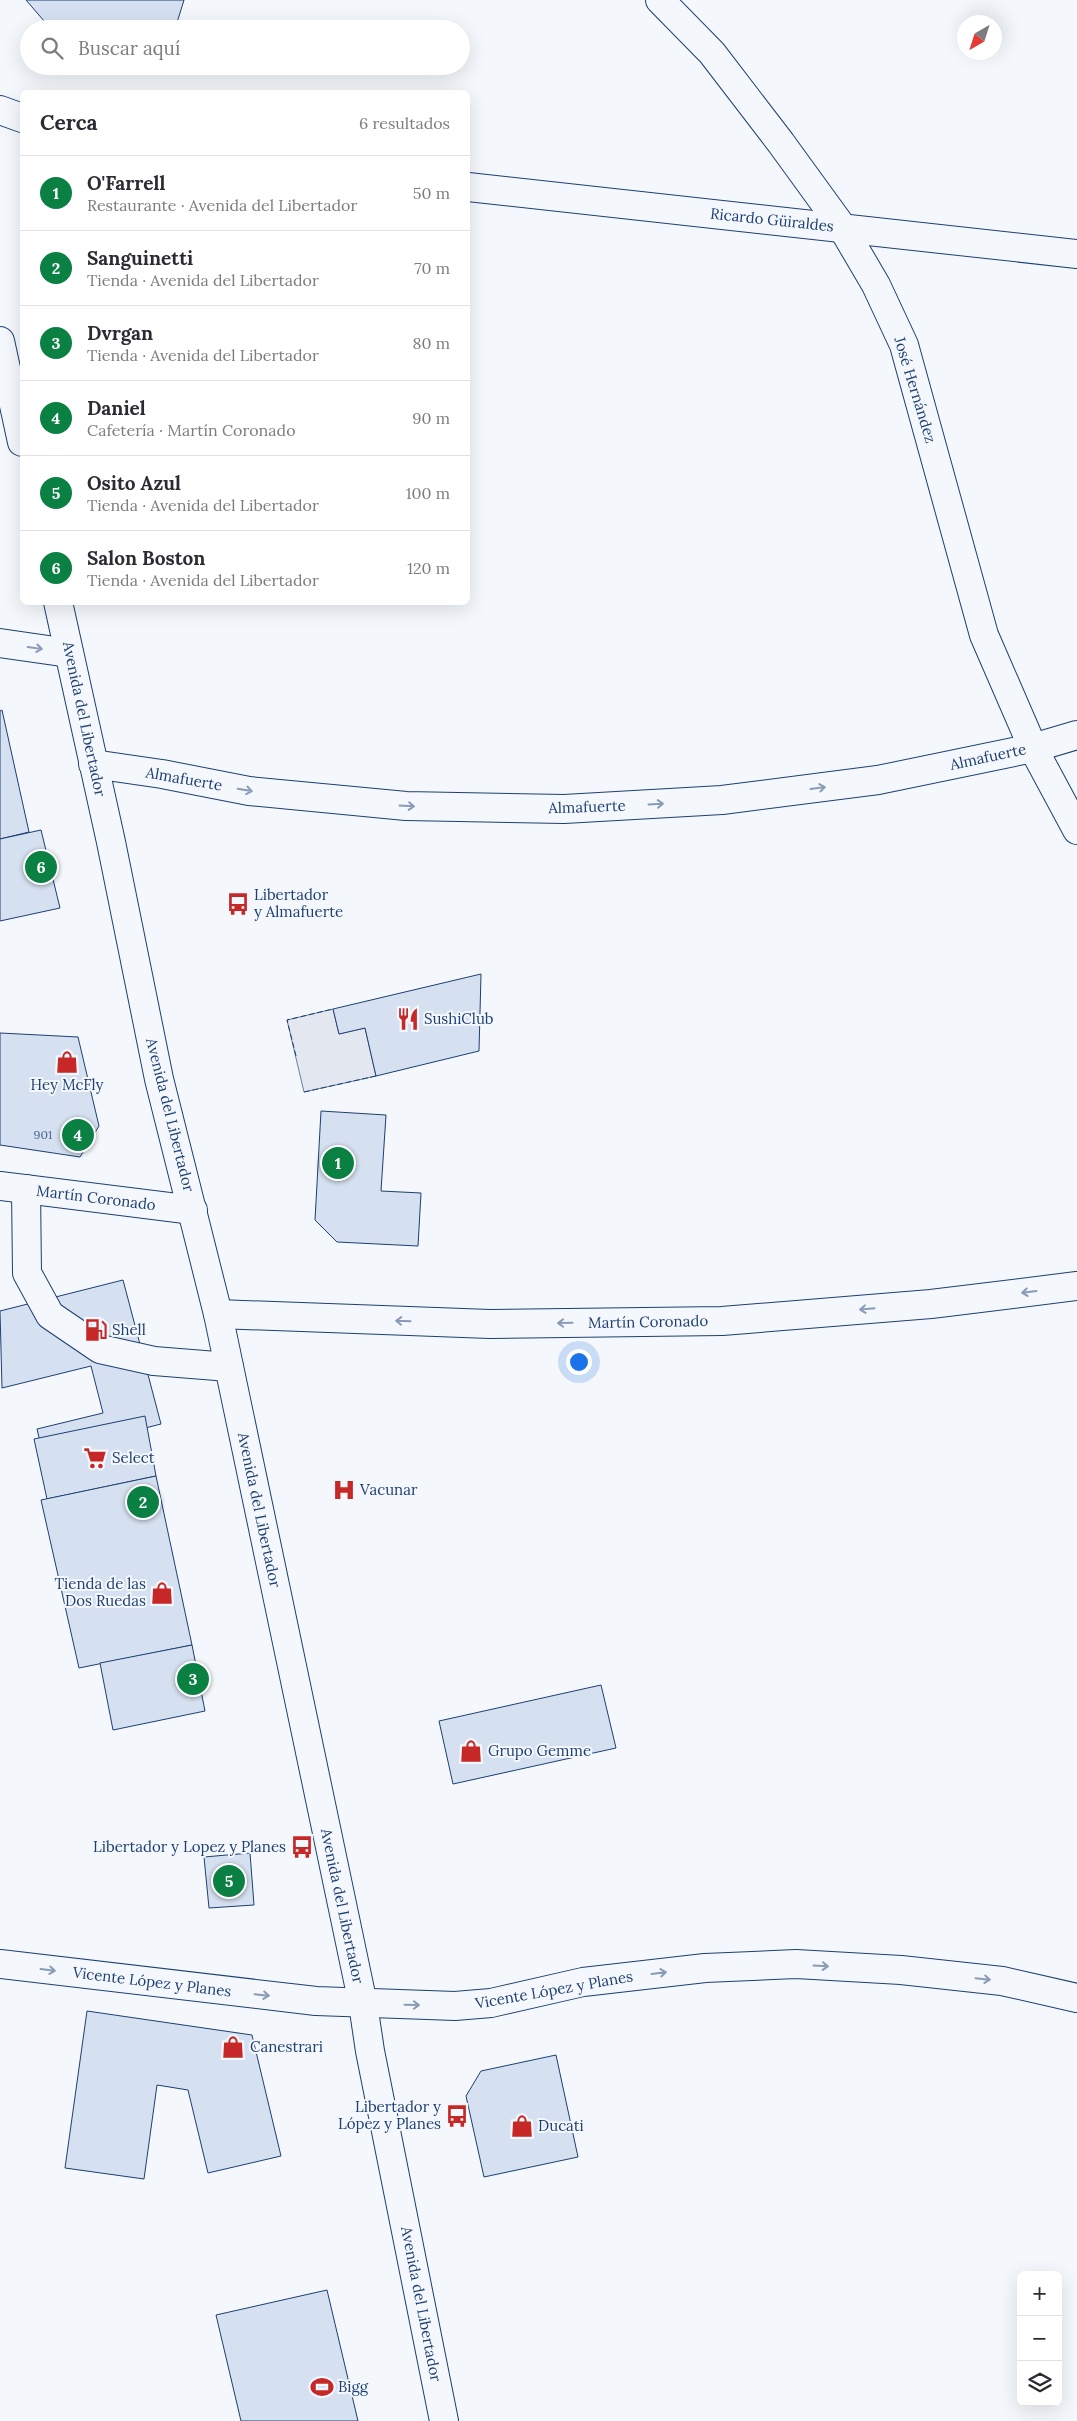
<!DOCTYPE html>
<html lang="es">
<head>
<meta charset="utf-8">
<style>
  :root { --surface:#fff; --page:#f7f7f7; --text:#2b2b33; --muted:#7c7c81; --line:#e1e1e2; --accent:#0b8043 }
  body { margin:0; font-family:Lora,serif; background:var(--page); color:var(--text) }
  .controls { position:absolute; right:15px; bottom:15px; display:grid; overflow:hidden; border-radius:8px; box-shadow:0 5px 20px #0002 }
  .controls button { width:45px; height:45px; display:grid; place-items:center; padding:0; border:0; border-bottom:1px solid var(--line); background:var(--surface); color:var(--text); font:25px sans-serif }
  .compass { position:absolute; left:957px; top:15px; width:45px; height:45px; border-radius:50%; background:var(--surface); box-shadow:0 5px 20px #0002; rotate:219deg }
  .you { position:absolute; left:578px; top:1361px; width:18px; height:18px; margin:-12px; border:4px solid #fff; border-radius:50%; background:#1a73e8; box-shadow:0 0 0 8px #1a73e833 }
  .badge { display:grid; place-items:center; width:32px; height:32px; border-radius:50%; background:var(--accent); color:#fff; font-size:16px; font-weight:700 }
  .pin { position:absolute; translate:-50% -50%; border:2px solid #fff; box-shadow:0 1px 5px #0006 }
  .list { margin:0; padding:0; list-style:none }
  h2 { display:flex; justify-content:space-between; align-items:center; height:65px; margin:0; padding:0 20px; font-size:21px }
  h2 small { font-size:16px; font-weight:400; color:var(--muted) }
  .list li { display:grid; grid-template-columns:32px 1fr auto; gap:15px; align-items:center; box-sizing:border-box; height:75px; padding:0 20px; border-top:1px solid var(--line) }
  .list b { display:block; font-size:19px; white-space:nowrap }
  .list p { margin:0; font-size:16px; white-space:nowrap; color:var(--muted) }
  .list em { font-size:16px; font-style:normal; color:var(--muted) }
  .icon { flex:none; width:28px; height:28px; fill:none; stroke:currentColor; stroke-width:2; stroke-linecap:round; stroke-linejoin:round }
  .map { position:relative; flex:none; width:1077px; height:2421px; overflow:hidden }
  .search { position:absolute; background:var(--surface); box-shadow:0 5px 20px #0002; left:20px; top:20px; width:450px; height:55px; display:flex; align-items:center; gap:12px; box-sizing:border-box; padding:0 18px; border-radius:28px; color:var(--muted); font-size:19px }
  .panel { position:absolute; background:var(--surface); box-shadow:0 5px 20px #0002; left:20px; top:90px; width:450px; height:515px; border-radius:8px }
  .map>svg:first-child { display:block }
  .parking { fill:#e3e8f0; stroke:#687fa3 }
  .building { fill:#d5e0f0; stroke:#1d3f73 }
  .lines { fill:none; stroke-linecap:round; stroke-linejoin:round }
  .minor-casing { stroke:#1d3f73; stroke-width:30 }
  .major-casing { stroke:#1d3f73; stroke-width:30 }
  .minor { stroke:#f4f7fb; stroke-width:28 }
  .major { stroke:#f4f7fb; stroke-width:28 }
  .fence { stroke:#1d3f73; stroke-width:1; stroke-dasharray:6 2.5; stroke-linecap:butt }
  .oneway { stroke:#889bb7 }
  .labels { text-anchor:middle; stroke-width:4; stroke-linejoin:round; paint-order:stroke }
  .number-label { font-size:12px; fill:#4b6792 }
  .street-label { font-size:15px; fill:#1d3f73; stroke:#f4f7fb }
  .poi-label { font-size:15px; fill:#1d3f73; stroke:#f4f7fb; text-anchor:start }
</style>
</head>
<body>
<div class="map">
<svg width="1077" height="2421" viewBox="0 0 1077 2421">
  <rect width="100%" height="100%" fill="#f4f7fb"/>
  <polygon class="parking" points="333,1009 339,1034 365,1028 376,1076 304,1092 287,1020"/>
  <g class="building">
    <polygon points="26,0 184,0 175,29 51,29"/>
    <polygon points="2,710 29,832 0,839 0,711"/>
    <polygon points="41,830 60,908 0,921 0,839"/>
    <polygon points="481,974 479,1051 376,1076 365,1028 339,1034 333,1009"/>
    <polygon points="0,1033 78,1037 99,1126 80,1157 0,1145"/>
    <polygon points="321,1111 386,1115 381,1191 421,1193 418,1246 337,1242 315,1220"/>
    <polygon points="123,1280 161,1424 43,1454 37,1429 103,1413 91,1366 2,1388 0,1311"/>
    <polygon points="145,1416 156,1476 47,1499 34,1439"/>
    <polygon points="156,1476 192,1645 79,1668 41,1500"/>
    <polygon points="192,1645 205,1711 113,1730 100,1663"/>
    <polygon points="601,1685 616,1748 453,1784 439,1721"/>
    <polygon points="250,1853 254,1905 209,1908 204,1857"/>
    <polygon points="87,2011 252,2035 281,2156 208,2173 188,2090 157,2085 144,2179 65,2168"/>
    <polygon points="556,2055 578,2157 484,2177 466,2096 481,2071"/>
    <polygon points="327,2290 358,2421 241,2421 216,2315"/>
  </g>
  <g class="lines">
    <defs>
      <g id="minor">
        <polyline points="660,0 712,53 781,143 842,227 876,285 904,345 984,635 1033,748 1077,830"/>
        <polyline points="0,110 22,118"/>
        <polyline points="468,187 1077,254"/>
        <polyline points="0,643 69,653"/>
        <polyline points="93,764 162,774 249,791 406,806 564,809 722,800 878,780 1033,748 1077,735"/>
        <polyline points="0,1186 193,1210"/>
        <polyline points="26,1189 27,1273 50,1315 100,1349 154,1361 229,1367"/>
        <polyline points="218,1314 490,1324 722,1321 931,1304 1077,1286"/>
        <polyline points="0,1964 316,2001 455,2006 491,2003 583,1982 705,1968 796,1964 901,1970 1002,1981 1077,1998"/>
      </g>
      <g id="major">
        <polyline points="0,341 22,442"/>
        <polyline points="58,602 111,842 159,1079 218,1314 363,2004 370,2051 444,2421"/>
      </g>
    </defs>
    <use href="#minor" class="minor-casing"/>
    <use href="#major" class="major-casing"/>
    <use href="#minor" class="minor"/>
    <use href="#major" class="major"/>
    <g class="fence">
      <polyline points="296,1056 287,1020 333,1009"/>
      <polyline points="304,1092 376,1076"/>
    </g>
  </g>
  <defs><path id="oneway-shaft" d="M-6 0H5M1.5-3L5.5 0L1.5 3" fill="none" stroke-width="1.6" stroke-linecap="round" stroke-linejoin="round" transform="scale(1.25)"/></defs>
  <g class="oneway">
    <use href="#oneway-shaft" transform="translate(35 648) rotate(8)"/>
    <use href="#oneway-shaft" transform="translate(818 788) rotate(-8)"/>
    <use href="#oneway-shaft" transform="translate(245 790) rotate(10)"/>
    <use href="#oneway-shaft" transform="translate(656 804) rotate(-3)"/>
    <use href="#oneway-shaft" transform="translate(407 806) rotate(3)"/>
    <use href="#oneway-shaft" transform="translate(1029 1292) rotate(173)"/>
    <use href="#oneway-shaft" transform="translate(867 1309) rotate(175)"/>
    <use href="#oneway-shaft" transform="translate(403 1321) rotate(-178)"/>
    <use href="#oneway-shaft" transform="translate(565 1323) rotate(179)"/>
    <use href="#oneway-shaft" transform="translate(821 1966) rotate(3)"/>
    <use href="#oneway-shaft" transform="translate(48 1970) rotate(7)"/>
    <use href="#oneway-shaft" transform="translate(659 1973) rotate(-7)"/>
    <use href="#oneway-shaft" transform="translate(983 1979) rotate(6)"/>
    <use href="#oneway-shaft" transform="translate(262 1995) rotate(6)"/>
    <use href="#oneway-shaft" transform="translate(412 2005) rotate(1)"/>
  </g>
  <defs>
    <symbol id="bus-bare" viewBox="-9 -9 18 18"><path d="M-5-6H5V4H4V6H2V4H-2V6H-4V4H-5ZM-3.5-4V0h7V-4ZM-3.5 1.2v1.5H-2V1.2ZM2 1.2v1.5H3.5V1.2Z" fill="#c62828" stroke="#f4f7fb" stroke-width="2.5" paint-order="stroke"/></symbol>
    <symbol id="restaurant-bare" viewBox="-9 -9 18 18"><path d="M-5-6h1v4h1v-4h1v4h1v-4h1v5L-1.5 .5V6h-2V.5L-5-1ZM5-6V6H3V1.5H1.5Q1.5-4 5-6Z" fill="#c62828" stroke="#f4f7fb" stroke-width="2.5" paint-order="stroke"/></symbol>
    <symbol id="shop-bare" viewBox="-9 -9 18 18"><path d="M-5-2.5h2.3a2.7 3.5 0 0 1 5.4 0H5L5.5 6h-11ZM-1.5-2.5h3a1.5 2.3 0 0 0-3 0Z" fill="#c62828" stroke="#f4f7fb" stroke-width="2.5" paint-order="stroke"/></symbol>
    <symbol id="fuel-bare" viewBox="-9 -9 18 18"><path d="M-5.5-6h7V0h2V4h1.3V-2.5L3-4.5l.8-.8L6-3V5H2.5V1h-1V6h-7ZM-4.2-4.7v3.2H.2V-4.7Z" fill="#c62828" stroke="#f4f7fb" stroke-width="2.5" paint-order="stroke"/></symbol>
    <symbol id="supermarket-bare" viewBox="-9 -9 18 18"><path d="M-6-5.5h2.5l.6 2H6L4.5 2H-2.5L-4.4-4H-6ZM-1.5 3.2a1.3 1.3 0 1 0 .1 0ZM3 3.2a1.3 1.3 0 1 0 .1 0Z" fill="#c62828" stroke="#f4f7fb" stroke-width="2.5" paint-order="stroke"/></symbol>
    <symbol id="hospital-bare" viewBox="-9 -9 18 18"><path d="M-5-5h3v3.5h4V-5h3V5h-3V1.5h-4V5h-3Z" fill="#c62828" stroke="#f4f7fb" stroke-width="2.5" paint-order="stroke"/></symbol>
    <symbol id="stadium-bare" viewBox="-9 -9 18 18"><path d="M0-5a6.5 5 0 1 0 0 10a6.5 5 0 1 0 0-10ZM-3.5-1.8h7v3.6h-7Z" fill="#c62828" stroke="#f4f7fb" stroke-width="2.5" paint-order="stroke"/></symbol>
  </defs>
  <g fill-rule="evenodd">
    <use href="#bus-bare" x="222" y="888" width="32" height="32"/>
    <use href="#restaurant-bare" x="392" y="1003" width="32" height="32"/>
    <use href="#shop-bare" x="51" y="1046" width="32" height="32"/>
    <use href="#fuel-bare" x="80" y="1314" width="32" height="32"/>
    <use href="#supermarket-bare" x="79" y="1442" width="32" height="32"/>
    <use href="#hospital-bare" x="328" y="1474" width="32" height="32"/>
    <use href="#shop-bare" x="146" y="1577" width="32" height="32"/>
    <use href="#shop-bare" x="455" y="1735" width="32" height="32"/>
    <use href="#bus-bare" x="286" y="1831" width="32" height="32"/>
    <use href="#shop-bare" x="217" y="2031" width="32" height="32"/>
    <use href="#bus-bare" x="441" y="2100" width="32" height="32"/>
    <use href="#shop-bare" x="506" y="2110" width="32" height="32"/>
    <use href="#stadium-bare" x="306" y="2371" width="32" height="32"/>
  </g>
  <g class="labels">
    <g class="number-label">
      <text x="43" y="1139">901</text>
    </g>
    <g class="street-label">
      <text transform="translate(772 220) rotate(6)" y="5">Ricardo Güiraldes</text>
      <text transform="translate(915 390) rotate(73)" y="5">José Hernández</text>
      <text transform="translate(84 719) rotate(78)" y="5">Avenida del Libertador</text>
      <text transform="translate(988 757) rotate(-12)" y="5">Almafuerte</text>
      <text transform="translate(184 779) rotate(10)" y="5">Almafuerte</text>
      <text transform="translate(587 807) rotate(-2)" y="5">Almafuerte</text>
      <text transform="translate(170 1115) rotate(76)" y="5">Avenida del Libertador</text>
      <text transform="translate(96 1198) rotate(7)" y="5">Martín Coronado</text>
      <text transform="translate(648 1322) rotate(-1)" y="5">Martín Coronado</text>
      <text transform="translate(259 1510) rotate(78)" y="5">Avenida del Libertador</text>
      <text transform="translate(342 1906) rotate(78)" y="5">Avenida del Libertador</text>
      <text transform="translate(152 1982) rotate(7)" y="5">Vicente López y Planes</text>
      <text transform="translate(554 1990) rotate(-10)" y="5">Vicente López y Planes</text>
      <text transform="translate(421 2304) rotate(79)" y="5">Avenida del Libertador</text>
    </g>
    <g class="poi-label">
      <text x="254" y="900">Libertador<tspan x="254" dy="17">y Almafuerte</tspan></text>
      <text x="424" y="1024">SushiClub</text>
      <text x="67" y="1090" text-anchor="middle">Hey McFly</text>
      <text x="112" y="1335">Shell</text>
      <text x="112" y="1463">Select</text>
      <text x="360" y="1495">Vacunar</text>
      <text x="146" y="1589" text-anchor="end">Tienda de las<tspan x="146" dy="17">Dos Ruedas</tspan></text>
      <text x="488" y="1756">Grupo Gemme</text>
      <text x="286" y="1852" text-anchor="end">Libertador y Lopez y Planes</text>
      <text x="250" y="2052">Canestrari</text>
      <text x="441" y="2112" text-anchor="end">Libertador y<tspan x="441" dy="17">López y Planes</tspan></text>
      <text x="538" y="2131">Ducati</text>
      <text x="338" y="2392">Bigg</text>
    </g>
  </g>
</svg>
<div class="controls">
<button>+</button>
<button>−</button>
<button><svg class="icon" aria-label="layers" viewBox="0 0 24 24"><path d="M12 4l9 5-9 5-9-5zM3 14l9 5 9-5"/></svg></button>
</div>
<svg class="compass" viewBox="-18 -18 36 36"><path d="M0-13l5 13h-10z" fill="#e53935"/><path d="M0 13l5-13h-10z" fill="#7c7c81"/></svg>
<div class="you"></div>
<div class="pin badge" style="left:338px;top:1163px">1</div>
<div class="pin badge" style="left:143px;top:1502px">2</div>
<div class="pin badge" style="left:193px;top:1679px">3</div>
<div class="pin badge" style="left:78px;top:1135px">4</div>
<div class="pin badge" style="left:229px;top:1881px">5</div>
<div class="pin badge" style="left:41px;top:867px">6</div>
<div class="search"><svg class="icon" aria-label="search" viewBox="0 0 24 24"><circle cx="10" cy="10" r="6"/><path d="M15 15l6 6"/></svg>Buscar aquí</div>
<section class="panel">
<h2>Cerca<small>6 resultados</small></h2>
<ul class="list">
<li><span class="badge">1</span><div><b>O'Farrell</b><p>Restaurante · Avenida del Libertador</p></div><em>50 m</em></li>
<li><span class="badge">2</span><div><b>Sanguinetti</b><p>Tienda · Avenida del Libertador</p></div><em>70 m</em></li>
<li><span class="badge">3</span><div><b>Dvrgan</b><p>Tienda · Avenida del Libertador</p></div><em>80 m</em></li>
<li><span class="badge">4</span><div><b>Daniel</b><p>Cafetería · Martín Coronado</p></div><em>90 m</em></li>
<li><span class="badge">5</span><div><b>Osito Azul</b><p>Tienda · Avenida del Libertador</p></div><em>100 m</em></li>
<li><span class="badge">6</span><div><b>Salon Boston</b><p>Tienda · Avenida del Libertador</p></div><em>120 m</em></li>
</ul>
</section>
</div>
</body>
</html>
